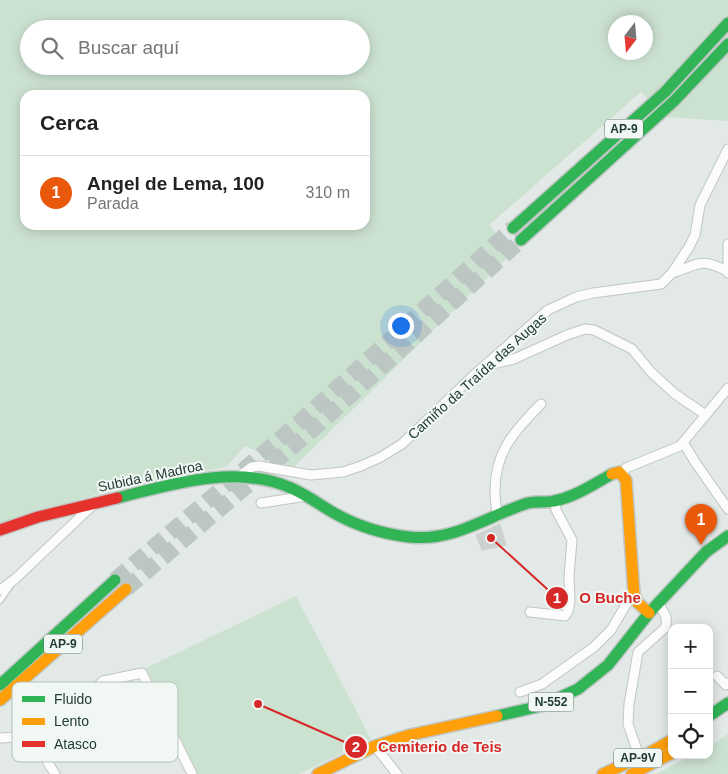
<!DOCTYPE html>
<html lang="es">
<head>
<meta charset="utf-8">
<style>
  :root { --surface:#fff; --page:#f2f2f2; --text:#222; --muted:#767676; --line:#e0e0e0; --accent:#ea580c }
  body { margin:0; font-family:Helvetica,sans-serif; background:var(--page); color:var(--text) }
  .controls { position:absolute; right:15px; bottom:15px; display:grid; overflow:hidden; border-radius:10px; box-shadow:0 2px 12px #0003 }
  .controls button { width:45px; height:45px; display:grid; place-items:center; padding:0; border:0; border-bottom:1px solid var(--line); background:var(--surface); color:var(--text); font:25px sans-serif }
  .compass { position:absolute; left:608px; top:15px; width:45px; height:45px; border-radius:50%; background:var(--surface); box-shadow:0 2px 12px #0003; rotate:196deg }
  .you { position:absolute; left:400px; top:325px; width:18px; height:18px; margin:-12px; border:4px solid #fff; border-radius:50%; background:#1a73e8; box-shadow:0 0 0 8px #1a73e833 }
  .badge { display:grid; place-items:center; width:32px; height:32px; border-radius:50%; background:var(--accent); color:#fff; font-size:16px; font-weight:700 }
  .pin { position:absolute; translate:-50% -41px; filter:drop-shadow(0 1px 2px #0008) }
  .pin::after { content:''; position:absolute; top:26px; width:18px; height:15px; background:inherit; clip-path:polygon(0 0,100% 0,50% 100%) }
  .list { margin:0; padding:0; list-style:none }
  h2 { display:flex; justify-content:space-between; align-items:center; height:65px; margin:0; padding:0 20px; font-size:21px }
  h2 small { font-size:16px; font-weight:400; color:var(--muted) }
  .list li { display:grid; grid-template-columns:32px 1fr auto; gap:15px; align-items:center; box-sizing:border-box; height:75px; padding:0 20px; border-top:1px solid var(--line) }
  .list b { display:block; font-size:19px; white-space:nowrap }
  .list p { margin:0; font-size:16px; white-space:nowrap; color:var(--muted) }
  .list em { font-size:16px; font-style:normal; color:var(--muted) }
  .icon { flex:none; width:28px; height:28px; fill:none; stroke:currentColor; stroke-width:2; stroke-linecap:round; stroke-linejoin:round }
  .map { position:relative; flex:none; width:728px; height:774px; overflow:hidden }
  .search { position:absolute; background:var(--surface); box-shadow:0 2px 12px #0003; left:20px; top:20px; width:350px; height:55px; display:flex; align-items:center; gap:12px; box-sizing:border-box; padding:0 18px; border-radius:28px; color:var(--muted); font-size:19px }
  .panel { position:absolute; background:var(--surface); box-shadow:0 2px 12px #0003; left:20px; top:90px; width:350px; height:140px; border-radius:15px }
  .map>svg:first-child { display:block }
  .green { fill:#cce2d1; fill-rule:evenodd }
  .building { fill:#ccd2cf; stroke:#ccd2cf }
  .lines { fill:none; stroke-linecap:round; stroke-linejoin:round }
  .highway-tunnel { stroke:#bcc6c2; stroke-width:16; stroke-dasharray:16 8; stroke-linecap:butt }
  .lane-casing { stroke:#c0c6c3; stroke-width:7 }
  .street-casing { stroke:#c0c6c3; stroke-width:11 }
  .fast-casing { stroke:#bfc6c3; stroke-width:14 }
  .slow-casing { stroke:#bfc6c3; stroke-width:14 }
  .jam-casing { stroke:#bfc6c3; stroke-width:14 }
  .lane { stroke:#fbfcfb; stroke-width:4.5 }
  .street { stroke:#fbfcfb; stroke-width:9 }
  .fast { stroke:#30b455; stroke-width:11 }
  .slow { stroke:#ff9f0a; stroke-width:11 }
  .jam { stroke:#e5322d; stroke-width:11 }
  .labels { text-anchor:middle; stroke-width:4; stroke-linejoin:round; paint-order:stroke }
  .shield { fill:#f1f8f4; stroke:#5f746d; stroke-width:1 }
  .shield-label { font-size:12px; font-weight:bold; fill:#213c33 }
  .street-label { font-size:14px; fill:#213c33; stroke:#f1f8f4 }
  .key { fill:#f1f8f4; stroke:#b3c0ba; stroke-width:1 }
  .key-label { font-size:14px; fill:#213c33 }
  .leader { fill:none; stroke:#d62828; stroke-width:2 }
  .callout-dot { fill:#d62828; stroke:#f1f8f4; stroke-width:2 }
  .mark-label { font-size:15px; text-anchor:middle; font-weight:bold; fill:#fff }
  .callout-label { font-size:15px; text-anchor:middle; font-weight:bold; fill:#d62828; stroke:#f1f8f4; stroke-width:4; stroke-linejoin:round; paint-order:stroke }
</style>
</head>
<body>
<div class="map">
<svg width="728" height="774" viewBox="0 0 728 774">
  <rect width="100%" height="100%" fill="#e3e9e6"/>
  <g class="green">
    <path d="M0,0H728V121L665,117L641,92L489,225L512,253L293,468L245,446L226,467L122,487L0,523ZM616,22H646V52H616ZM29,29H361V66H29ZM25,95H365V225H25Z"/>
    <polygon points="296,596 371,739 299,774 198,774 146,668"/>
    <polygon points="728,734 728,774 656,774 693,755 709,755 709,747"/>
  </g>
  <polygon class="building" points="500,524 506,545 482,550 476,535"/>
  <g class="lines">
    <g class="highway-tunnel">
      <polyline points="115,580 303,419 513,228"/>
      <polyline points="126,589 318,425 521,240"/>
    </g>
    <defs>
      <polyline id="lane" points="0,601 12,584"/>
      <g id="street">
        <polyline points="728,244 728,273"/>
        <path d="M672,273C699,265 699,257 727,271"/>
        <polyline points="488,365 514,359 567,335 585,329 594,330 632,349 651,372 675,394 706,415"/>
        <polyline points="683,442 695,462 728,509"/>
        <polyline points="622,474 626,468 680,446 728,388"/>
        <polyline points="237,478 252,467 259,466 311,475 343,472 361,466 381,457 402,444 474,375 548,310 576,297 593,293 661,284 672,273 689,247 695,235 700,205 728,149"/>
        <polyline points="261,503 307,496"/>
        <path d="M498,516C496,508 495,501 495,493C494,453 514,431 541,404"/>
        <polyline points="0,590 15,579 95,503"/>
        <polyline points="530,612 565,616 568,611 570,602 569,576 572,540 556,510 555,501"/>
        <polyline points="717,676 726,685 728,683"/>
        <polyline points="520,692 542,684 594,647 611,630 627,603 634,594"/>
        <polyline points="29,732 55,774"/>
        <polyline points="0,738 18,737 70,714 103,681 142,673 192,774"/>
        <polyline points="375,746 397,774"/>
        <path d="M637,750L628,724L629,704L638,652L665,628C669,618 664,612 658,604"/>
      </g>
      <g id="fast">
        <polyline points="513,228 665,92 728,23"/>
        <polyline points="521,240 674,101 728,44"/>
        <path d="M117,498C172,484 237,464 291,488C307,495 320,505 334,513C357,526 383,534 409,537C454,542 487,516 528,503C536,501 545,503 554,501C575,497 594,484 612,474"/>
        <polyline points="0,685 115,580"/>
        <polyline points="497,716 541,706 578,689 608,665 649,613 706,552 728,536"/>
        <polyline points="709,716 728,703"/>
      </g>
      <g id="slow">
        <polyline points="612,474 619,472 626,480 634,594 638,603 649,613"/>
        <polyline points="0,700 126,589"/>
        <polyline points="318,774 375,746 410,735 497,716"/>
        <polyline points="603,774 649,753 672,740"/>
        <polyline points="632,774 672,753"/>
      </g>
      <polyline id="jam" points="0,530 38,517 117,498"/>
    </defs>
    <use href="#lane" class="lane-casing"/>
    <use href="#street" class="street-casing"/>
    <use href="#fast" class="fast-casing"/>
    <use href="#slow" class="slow-casing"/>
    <use href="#jam" class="jam-casing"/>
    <use href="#lane" class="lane"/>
    <use href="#street" class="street"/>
    <use href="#fast" class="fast"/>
    <use href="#slow" class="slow"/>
    <use href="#jam" class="jam"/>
  </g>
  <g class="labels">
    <g class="shield">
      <rect x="605" y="119.5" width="38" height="19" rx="4"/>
      <rect x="44" y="634.5" width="38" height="19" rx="4"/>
      <rect x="528.5" y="692.5" width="45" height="19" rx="4"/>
      <rect x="614" y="748.5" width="48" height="19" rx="4"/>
    </g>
    <g class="shield-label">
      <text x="624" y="133">AP-9</text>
      <text x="63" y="648">AP-9</text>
      <text x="551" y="706">N-552</text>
      <text x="638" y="762">AP-9V</text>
    </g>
    <g class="street-label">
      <text transform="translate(477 376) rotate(-42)" y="5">Camiño da Traída das Augas</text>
      <text transform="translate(150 476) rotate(-12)" y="5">Subida á Madroa</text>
    </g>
  </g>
  <rect x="12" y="682" width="166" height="80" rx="8" class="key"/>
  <rect x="22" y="696" width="23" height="6" fill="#30b455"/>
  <rect x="22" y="718" width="23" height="7" fill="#ff9f0a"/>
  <rect x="22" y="741" width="23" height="6" fill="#e5322d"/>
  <g class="key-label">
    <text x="54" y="704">Fluido</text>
    <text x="54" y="726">Lento</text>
    <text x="54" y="749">Atasco</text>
  </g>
  <path class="leader" d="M491 538L557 598M258 704L356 747"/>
  <g class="callout-dot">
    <circle cx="491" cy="538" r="5"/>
    <circle cx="258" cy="704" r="5"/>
    <circle cx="557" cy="598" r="12"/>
    <circle cx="356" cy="747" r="12"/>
  </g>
  <g class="mark-label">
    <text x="557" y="603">1</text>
    <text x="356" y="752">2</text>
  </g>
  <g class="callout-label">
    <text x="610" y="603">O Buche</text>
    <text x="440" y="752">Cemiterio de Teis</text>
  </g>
</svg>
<div class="controls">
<button>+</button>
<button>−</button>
<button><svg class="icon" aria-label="locate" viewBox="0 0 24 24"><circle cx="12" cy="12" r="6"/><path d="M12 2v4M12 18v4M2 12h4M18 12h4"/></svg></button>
</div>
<svg class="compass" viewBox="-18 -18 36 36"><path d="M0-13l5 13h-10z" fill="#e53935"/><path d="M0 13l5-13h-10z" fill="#767676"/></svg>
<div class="you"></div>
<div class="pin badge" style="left:701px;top:545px">1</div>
<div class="search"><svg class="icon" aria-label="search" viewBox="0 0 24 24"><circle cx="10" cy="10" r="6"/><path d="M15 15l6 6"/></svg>Buscar aquí</div>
<section class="panel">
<h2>Cerca<small></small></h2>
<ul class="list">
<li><span class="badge">1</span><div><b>Angel de Lema, 100</b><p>Parada</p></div><em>310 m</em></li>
</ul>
</section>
</div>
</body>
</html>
